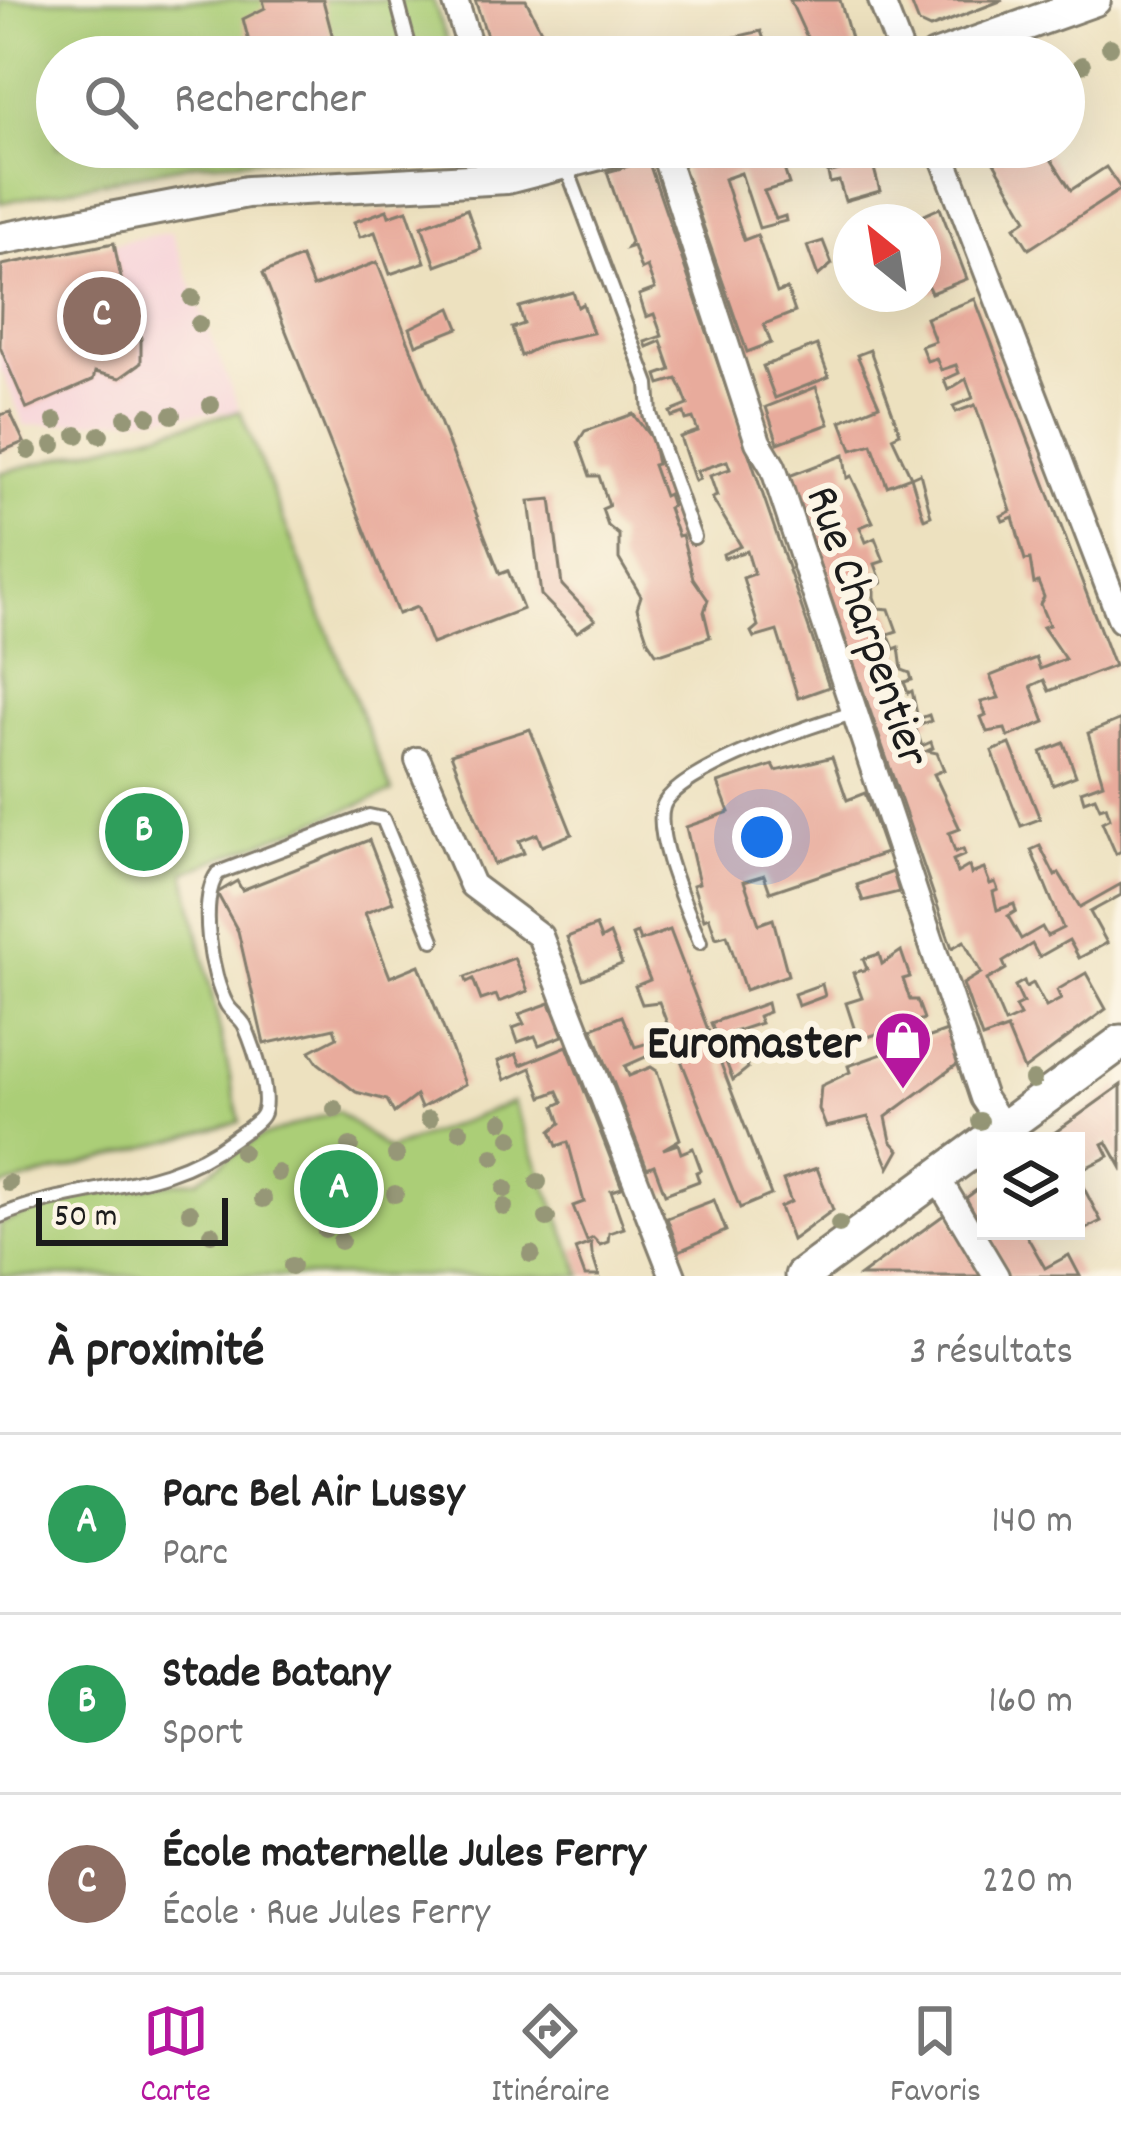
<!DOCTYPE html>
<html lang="fr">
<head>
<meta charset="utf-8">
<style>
  :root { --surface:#fff; --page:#f6f6f6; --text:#222; --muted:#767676; --line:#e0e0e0; --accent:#b5179e }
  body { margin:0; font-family:Dekko,sans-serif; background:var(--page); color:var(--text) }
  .controls { position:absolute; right:36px; bottom:36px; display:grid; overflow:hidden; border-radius:0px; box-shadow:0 12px 48px #0002 }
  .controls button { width:108px; height:108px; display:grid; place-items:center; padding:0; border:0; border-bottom:3px solid var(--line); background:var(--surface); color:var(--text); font:60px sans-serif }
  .compass { position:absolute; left:833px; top:204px; width:108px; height:108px; border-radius:50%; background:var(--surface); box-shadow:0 12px 48px #0002; rotate:330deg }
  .scale { position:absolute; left:36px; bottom:30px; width:192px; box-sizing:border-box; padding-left:12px; border:6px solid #1c1c1c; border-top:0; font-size:33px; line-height:42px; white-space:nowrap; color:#1c1c1c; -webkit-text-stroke:9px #fcf5e5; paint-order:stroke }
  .you { position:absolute; left:762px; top:837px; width:42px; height:42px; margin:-30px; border:9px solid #fff; border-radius:50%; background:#1a73e8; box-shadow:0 0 0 18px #1a73e833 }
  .badge { display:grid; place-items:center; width:78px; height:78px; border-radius:50%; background:var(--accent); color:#fff; font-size:39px; font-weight:700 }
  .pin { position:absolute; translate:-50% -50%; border:6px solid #fff; box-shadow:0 3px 12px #0006 }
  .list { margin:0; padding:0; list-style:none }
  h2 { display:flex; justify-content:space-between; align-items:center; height:156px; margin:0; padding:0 48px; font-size:51px }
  h2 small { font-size:39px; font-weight:400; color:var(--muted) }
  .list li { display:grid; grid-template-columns:78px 1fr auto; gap:36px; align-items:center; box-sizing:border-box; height:180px; padding:0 48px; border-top:3px solid var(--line) }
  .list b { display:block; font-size:45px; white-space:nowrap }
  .list p { margin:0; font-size:39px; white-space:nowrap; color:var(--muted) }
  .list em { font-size:39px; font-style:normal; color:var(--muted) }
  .icon { flex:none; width:66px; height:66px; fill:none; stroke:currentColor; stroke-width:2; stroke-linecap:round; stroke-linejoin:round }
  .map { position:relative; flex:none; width:1121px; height:1276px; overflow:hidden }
  .search { position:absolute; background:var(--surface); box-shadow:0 12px 48px #0002; left:36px; right:36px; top:36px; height:132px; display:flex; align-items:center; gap:30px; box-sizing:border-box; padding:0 42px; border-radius:66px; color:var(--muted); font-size:45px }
  .sheet { height:696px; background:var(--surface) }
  nav { display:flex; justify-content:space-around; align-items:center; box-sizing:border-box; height:168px; border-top:3px solid var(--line); background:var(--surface); font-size:33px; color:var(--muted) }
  nav a { display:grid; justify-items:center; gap:6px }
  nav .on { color:var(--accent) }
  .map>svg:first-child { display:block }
  .built { fill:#f6cfd8 }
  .green { fill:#abce77; stroke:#64754a; stroke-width:3 }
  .building { fill:#e8ab9c }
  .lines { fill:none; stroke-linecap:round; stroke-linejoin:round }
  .service-casing { stroke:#847e6e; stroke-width:18 }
  .minor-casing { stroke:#847e6e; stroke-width:30 }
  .tertiary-casing { stroke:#847e6e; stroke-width:36 }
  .secondary-casing { stroke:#847e6e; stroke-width:39 }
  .service { stroke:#fff; stroke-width:12 }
  .minor { stroke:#fff; stroke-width:24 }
  .tertiary { stroke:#fff; stroke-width:30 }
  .secondary { stroke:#fff; stroke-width:33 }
  .tree { fill:#969777 }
  .labels { text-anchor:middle; stroke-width:12; stroke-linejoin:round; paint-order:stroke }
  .street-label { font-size:48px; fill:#1c1c1c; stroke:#fcf5e5 }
  .poi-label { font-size:48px; font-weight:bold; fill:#1c1c1c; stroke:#fcf5e5; text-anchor:end }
</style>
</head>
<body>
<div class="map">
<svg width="1121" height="1276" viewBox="0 0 1121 1276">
  <rect width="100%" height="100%" fill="#fcf5e5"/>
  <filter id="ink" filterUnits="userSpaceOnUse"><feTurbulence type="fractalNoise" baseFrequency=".00833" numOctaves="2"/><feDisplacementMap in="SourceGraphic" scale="24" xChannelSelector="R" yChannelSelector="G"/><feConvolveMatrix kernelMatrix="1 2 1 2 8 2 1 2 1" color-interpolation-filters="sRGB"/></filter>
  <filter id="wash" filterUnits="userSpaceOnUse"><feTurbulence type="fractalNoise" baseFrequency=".004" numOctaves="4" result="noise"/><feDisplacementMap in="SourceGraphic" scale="48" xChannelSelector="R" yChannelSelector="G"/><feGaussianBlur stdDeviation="2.7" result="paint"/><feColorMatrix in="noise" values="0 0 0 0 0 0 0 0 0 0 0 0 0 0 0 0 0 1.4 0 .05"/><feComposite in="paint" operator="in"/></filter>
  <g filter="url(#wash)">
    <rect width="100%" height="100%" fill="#ede1bf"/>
    <polygon class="built" points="171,232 240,411 25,426 0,367 0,266"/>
    <g class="green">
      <polygon points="0,0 433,0 453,57 57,57 57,147 449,147 197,163 0,203"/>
      <polygon points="240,411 392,792 185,872 240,1122 0,1187 0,473"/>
      <polygon points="513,1102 582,1276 0,1276 0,1224 66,1197 197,1180 258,1138 337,1111 388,1150"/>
    </g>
    <g id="blocks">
      <g class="building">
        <polygon points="263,0 323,0 338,57 253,57 243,19 265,8"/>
        <polygon points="475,0 526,0 547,43 569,36 576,57 494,57"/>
        <polygon points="790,0 840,0 854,49 816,57"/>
        <polygon points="910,0 1003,0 930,28 919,23"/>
        <polygon points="761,31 770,57 664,57 692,47"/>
        <polygon points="281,147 347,147 348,154 296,157 294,149 282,153"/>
        <polygon points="720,147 777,147 789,184 764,191 776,219 785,216 786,221 759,228 741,173 724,179 744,240 757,235 777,293 787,289 795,312 764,324 771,343 747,352 683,167 688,156"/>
        <polygon points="821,147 874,147 875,151 827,165"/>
        <polygon points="985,147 1043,147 1071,190 1106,167 1121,189 1029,249 1015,227 1027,219"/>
        <polygon points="872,161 880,191 845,201 839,181 830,183 828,173"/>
        <polygon points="643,162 650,166 829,687 798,698 777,631 754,638 751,632 758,626 743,578 754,574 747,551 724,558 723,554 741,546 712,498 717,496 710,476 730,469 727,461 697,471 700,479 695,481 680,437 698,431 693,418 686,420 684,413 672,417 670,412 688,405 682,389 677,379 660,384 657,375 671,370 661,341 647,347 645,342 662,336 654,314 646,317 639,295 655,289 647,267 641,270 633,246 627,248 631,242 607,172"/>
        <polygon points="940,208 967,279 931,293 923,276 923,222 908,222"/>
        <polygon points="467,209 481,249 436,266 422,226"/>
        <polygon points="387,210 389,216 407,210 425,262 390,274 375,232 360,237 354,222"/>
        <polygon points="823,241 832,264 818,276 807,246"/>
        <polygon points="114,243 128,314 122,319 141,337 141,363 120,378 95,372 93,380 27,409 0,347 2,265"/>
        <polygon points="301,257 313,287 377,262 500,574 508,571 523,609 432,644 417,607 398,614 263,273"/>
        <polygon points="573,292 578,307 583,304 593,333 546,343 521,356 512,328 524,324 519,307"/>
        <polygon points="975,299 1114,666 1049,691 1044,680 1031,686 1045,722 1008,737 1005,729 987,732 981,717 986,715 981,702 999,698 990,676 1036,658 1040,669 1065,659 1043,627 1049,625 1040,604 1044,597 1038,582 1034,584 1030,559 1025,560 1013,517 1003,521 1001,516 1011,511 977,410 975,405 956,412 953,406 973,398 966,379 948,390 944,380 959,373 956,365 941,370 936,358 927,361 921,346 935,341 926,318"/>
        <polygon points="451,308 459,328 416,345 410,328"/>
        <polygon points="817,345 829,377 775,398 763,366"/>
        <polygon points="870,350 900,433 892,437 911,477 887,486 872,444 852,450 841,421 879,405 857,355"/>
        <polygon points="816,387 829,424 778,443 766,407"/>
        <polygon points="10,412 24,442 0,452 0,415"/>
        <polygon points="633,414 652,439 657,464 653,465 664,496 668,494 672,506 668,508 678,536 682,535 693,578 708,600 704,612 710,637 663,653 656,653 648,641 637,608 641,596 619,559 619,535 608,526 602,509 609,506 599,476 590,476 578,442 585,431"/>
        <polygon points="844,455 847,478 851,476 873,522 860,527 866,542 875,538 884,561 875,564 882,583 874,586 874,597 878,608 889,609 897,631 888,634 894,649 899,647 902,670 910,673 912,680 904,682 908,693 912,691 918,719 929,715 931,721 915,727 922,746 931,742 933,748 927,751 937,753 944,770 934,774 960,829 949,833 955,852 963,849 965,855 953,860 957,873 969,866 971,874 984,869 990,884 995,882 998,890 993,892 997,910 1014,904 1016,911 1008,916 1021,939 1042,927 1047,936 1063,928 1031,850 1040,846 1055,876 1059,873 1080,907 1121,884 1121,895 1090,912 1107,943 1079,958 1069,940 1039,957 1032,944 1003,962 1006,969 987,980 1005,1023 1020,1016 1015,1007 1023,1003 1015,986 1024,981 1026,987 1033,983 1046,1007 1061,999 1057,990 1086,973 1106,1009 1024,1070 1007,1029 982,1038 963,984 981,973 964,941 952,948 789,476"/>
        <polygon points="920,473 931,516 924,519 911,477"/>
        <polygon points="551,499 562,585 595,620 577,632 541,595 529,501"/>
        <polygon points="1121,719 1121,851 1116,854 1102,822 1110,818 1106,806 1100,808 1095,797 1084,801 1081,791 1103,783 1088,733"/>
        <polygon points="530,729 572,834 542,846 537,834 519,841 524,853 494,864 451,754"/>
        <polygon points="1064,743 1076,776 1053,785 1041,752"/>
        <polygon points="1010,744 1040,819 1021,826 992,751"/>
        <polygon points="832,757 847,800 865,793 886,853 770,892 764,875 744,881 759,924 773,919 788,975 745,990 727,935 716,938 709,917 704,919 693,885 699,883 686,827 729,812 718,783 773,765 776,771"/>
        <polygon points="369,840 393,902 365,913 390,977 419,965 465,1084 421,1108 416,1096 394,1113 387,1100 356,1092 318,1063 310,1051 337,1037 334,1028 264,1044 238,931 217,893 237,881 242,890"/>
        <polygon points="893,872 899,892 863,901 857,885"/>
        <polygon points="596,926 601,939 610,934 622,964 583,979 567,937"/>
        <polygon points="670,930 771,1195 740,1208 675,1045 661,1051 656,1040 671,1034 659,1002 642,1004 635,986 650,980 632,935 637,933 640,941"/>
        <polygon points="901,951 910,977 903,979 910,1000 917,1000 924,1019 858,1040 846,1003 862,998 853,973 867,969 863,959 879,954 882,964"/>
        <polygon points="514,958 528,991 499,1002 496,995 481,1000 473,979 467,982 465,977"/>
        <polygon points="822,984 825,996 798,1006 794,994"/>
        <polygon points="550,1003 563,1036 539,1045 535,1036 518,1042 513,1028 524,1024 519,1014"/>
        <polygon points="767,1003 769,1012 758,1016 761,1023 734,1032 748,1068 733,1080 711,1023"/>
        <polygon points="622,1016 635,1047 651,1042 655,1053 625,1066 629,1076 651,1067 657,1071 680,1139 663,1149 678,1144 681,1153 693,1148 701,1170 696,1172 699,1181 665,1194 654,1165 647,1168 592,1028"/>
        <polygon points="947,1031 959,1063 886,1117 891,1141 899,1150 889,1168 868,1117 826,1127 819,1109 821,1086 850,1072 848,1066"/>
        <polygon points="567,1046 622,1188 611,1191 624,1228 609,1233 608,1242 600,1245 593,1238 587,1241 573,1206 584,1202 568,1142 557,1146 551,1131 561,1123 555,1106 563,1102 558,1091 542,1097 531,1068 505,1080 498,1061 516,1054 521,1065"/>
        <polygon points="1121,1085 1121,1167 1107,1142 1103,1144 1109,1156 1083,1169 1076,1141 1053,1141 1050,1136"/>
        <polygon points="817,1168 833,1210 792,1240 780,1207 791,1202 783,1180"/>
        <polygon points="1076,1173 1101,1221 1076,1234"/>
        <polygon points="986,1183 986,1231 1024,1231 1045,1268 1069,1255 1080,1276 1009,1276 966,1198"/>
        <polygon points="714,1200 726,1231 679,1251 667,1218"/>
        <polygon points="948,1212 983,1276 860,1276 879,1262"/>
        <polygon points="591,1243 592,1254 599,1276 585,1276 575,1249"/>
      </g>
    </g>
  </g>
  <g filter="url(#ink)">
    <use href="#blocks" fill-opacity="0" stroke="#847e6e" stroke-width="3"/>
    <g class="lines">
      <defs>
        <g id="service">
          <polyline points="397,0 412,57"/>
          <polyline points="566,166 648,384 650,414 694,537"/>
          <path d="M700,942C688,911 654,838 663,807C674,771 816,723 854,713"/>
          <path d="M0,1216C82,1182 161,1194 233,1139C242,1132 257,1124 262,1115C272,1097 253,1045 245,1026C241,1018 232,1013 227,1005C211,977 198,899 218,873L369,816L383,819L433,940"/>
        </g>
        <g id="minor">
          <polyline points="455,0 473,57"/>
          <polyline points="881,0 903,57"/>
          <polyline points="502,147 507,178"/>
          <polyline points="662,147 758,442 773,467 983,1098 1003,1128"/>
          <polyline points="939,147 1121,620"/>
          <polyline points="418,760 472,885 540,936 673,1276"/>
          <polyline points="937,1177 996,1276"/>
        </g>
        <g id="tertiary">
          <polyline points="935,57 1095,0"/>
          <polyline points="0,239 247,192 507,178 627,147"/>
        </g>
        <polyline id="secondary" points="802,1276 1121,1042"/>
      </defs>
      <use href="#service" class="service-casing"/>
      <use href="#minor" class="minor-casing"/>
      <use href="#tertiary" class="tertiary-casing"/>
      <use href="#secondary" class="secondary-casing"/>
      <use href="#service" class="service"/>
      <use href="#minor" class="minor"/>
      <use href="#tertiary" class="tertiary"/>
      <use href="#secondary" class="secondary"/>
    </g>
    <g class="tree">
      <circle cx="1110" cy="47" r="9"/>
      <circle cx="1082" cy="65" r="9"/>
      <circle cx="192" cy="298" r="9"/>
      <circle cx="199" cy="324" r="9"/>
      <circle cx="211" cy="405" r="9"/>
      <circle cx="172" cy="415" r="9"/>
      <circle cx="148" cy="416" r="9"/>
      <circle cx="126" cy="418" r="9"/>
      <circle cx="55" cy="421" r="9"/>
      <circle cx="77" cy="435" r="9"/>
      <circle cx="100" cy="435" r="9"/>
      <circle cx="53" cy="445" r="9"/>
      <circle cx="29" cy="451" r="9"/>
      <circle cx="1033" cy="1080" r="9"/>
      <circle cx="335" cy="1109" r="9"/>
      <circle cx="429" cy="1119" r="9"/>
      <circle cx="502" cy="1121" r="9"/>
      <circle cx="980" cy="1121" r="9"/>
      <circle cx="460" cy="1131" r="9"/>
      <circle cx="511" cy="1138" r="9"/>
      <circle cx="350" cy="1146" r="9"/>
      <circle cx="242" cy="1152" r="9"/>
      <circle cx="396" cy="1155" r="9"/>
      <circle cx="493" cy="1157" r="9"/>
      <circle cx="278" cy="1173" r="9"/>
      <circle cx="538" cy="1182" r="9"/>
      <circle cx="9" cy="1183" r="9"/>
      <circle cx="505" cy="1189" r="9"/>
      <circle cx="395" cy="1194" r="9"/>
      <circle cx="316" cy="1195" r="9"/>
      <circle cx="263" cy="1199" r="9"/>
      <circle cx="504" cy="1207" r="9"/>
      <circle cx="190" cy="1212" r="9"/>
      <circle cx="547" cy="1218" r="9"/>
      <circle cx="839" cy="1224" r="9"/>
      <circle cx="325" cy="1229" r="9"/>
      <circle cx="211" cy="1234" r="9"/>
      <circle cx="341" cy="1241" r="9"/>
      <circle cx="531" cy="1254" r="9"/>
      <circle cx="292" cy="1266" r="9"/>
    </g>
  </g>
  <defs>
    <symbol id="shop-pin" viewBox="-11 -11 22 30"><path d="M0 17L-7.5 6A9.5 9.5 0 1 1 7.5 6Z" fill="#b5179e" stroke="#fcf5e5"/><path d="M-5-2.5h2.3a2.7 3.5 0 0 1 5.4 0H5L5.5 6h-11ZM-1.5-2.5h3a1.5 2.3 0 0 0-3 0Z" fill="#fff"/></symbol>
  </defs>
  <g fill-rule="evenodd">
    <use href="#shop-pin" x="870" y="1007" width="66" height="90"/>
  </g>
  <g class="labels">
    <g class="street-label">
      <text transform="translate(871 625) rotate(71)" y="17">Rue Charpentier</text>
    </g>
    <g class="poi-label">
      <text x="861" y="1057">Euromaster</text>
    </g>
  </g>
</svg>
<div class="controls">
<button><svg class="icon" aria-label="layers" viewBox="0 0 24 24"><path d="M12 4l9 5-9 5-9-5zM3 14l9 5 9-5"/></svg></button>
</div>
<svg class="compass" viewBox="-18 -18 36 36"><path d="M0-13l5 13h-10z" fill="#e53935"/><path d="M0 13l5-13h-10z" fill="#767676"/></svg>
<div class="scale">50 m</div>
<div class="you"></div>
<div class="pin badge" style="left:339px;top:1189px;background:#2e9e5b">A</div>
<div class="pin badge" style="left:144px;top:832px;background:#2e9e5b">B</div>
<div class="pin badge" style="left:102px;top:316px;background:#8d6e63">C</div>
<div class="search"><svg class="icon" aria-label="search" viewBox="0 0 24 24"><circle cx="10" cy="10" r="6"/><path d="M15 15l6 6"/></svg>Rechercher</div>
</div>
<section class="sheet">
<h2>À proximité<small>3 résultats</small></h2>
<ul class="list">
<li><span class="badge" style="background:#2e9e5b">A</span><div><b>Parc Bel Air Lussy</b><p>Parc</p></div><em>140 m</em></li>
<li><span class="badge" style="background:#2e9e5b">B</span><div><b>Stade Batany</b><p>Sport</p></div><em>160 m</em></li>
<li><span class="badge" style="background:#8d6e63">C</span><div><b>École maternelle Jules Ferry</b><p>École · Rue Jules Ferry</p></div><em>220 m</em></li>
</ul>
</section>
<nav>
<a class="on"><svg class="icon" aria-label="map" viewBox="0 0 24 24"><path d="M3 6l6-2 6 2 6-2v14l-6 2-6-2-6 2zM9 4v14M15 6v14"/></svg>Carte</a>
<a><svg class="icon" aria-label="directions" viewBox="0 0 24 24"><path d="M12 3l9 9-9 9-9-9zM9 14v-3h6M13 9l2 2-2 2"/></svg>Itinéraire</a>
<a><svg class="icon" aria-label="saved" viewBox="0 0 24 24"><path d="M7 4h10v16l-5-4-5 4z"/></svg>Favoris</a>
</nav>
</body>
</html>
